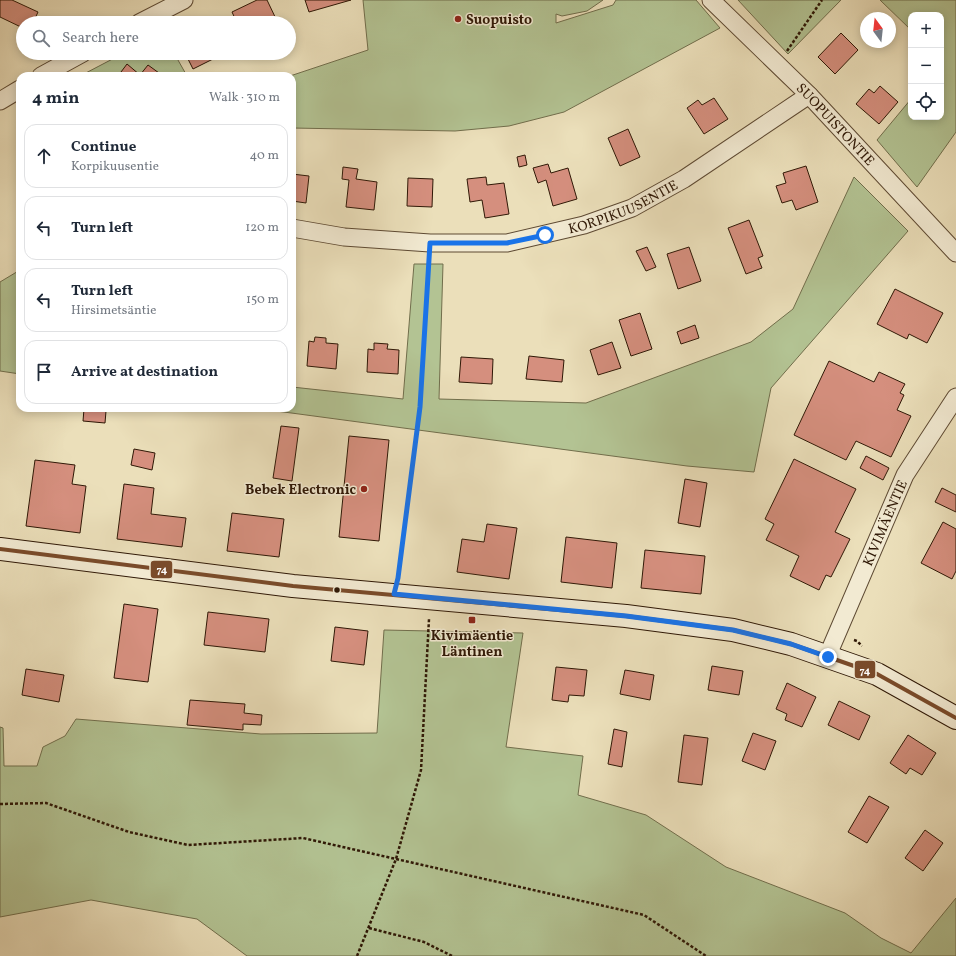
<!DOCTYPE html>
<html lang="en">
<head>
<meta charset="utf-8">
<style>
  :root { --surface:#fff; --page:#f2f2f3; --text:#1f2937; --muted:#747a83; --line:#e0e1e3 }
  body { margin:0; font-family:Vollkorn,serif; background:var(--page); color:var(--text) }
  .controls { position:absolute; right:12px; top:12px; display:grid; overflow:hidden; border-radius:8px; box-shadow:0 2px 10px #0003 }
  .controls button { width:36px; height:36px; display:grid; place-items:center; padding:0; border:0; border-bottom:1px solid var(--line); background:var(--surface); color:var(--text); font:20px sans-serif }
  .compass { position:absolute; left:860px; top:12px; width:36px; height:36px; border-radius:50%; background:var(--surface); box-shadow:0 2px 10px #0003; rotate:345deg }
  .stop { position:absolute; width:12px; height:12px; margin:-9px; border:3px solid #1a73e8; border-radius:50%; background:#fff }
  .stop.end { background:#1a73e8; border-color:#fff; box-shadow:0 1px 4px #0008 }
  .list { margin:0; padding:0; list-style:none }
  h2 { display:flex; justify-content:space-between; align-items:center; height:52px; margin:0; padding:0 16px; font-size:17px }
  h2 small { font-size:13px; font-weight:400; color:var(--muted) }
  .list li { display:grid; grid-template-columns:26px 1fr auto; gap:12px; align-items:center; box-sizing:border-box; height:64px; margin:0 8px 8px; padding:0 8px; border:1px solid var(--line); border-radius:12px }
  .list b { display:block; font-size:15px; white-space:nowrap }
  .list p { margin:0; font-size:13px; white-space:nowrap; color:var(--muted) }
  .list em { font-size:13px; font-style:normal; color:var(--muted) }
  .icon { flex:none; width:22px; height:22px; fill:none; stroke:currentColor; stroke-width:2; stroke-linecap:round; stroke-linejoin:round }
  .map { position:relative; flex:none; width:956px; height:956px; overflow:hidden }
  .search { position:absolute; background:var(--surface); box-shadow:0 2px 10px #0003; left:16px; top:16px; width:280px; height:44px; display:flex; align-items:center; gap:10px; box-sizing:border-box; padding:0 14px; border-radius:22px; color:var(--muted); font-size:15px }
  .panel { position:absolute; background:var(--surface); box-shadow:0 2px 10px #0003; left:16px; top:72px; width:280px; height:340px; border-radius:12px }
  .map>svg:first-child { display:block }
  .green { fill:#b3c393; stroke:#716e4c }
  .building { fill:#d58f7e; stroke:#2f1806 }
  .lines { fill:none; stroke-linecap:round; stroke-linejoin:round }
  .street-casing { stroke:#5e4a33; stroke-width:19 }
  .secondary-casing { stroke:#2f1806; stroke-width:24 }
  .path { stroke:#2f1806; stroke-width:2.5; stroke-dasharray:3 2; stroke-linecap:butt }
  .street { stroke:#f2ead2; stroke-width:17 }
  .secondary { stroke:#f2ead2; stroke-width:22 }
  .bus-1-casing { stroke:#f2ead2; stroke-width:7 }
  .bus-1 { stroke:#7a4b2a; stroke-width:4 }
  .route { stroke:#1a73e8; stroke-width:5 }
  .poi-dot { fill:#8f2418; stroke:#f2ead2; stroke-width:1.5 }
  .bus-dot { fill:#2f1806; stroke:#f2ead2; stroke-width:1.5 }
  .labels { text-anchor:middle; stroke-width:3; stroke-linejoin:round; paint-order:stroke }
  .poi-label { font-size:14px; font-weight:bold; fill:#2f1806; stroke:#f2ead2; text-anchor:start }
  .street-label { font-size:14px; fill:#2f1806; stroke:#f2ead2 }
  .line-badge { stroke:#f2ead2; stroke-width:1.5 }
  .badge-label { font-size:11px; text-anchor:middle; font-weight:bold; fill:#fff }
</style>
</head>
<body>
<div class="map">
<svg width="956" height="956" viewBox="0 0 956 956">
  <rect width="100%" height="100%" fill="#ebdfba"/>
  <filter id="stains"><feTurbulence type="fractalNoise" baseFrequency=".005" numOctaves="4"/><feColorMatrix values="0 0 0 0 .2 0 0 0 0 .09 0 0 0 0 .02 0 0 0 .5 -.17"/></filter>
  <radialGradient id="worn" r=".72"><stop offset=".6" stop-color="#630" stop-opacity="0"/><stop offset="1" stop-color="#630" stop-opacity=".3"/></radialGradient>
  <g class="green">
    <polygon points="363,0 603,0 587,11 562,16 556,14 556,23 613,5 616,0 696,0 720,28 564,112 509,126 455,131 292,128 292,76 290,76 368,50"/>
    <polygon points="738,0 841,0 788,54"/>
    <polygon points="880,0 956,0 956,132 917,187 877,140 911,99 911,117 941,117 941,64 943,61 941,59 941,15 911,15 911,30"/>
    <polygon points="124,53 174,53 187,76 80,76"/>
    <polygon points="854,177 908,231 771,388 754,472 687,466 254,408 292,408 292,387 403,399 414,264 443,264 439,399 586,403 751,342 793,309"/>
    <polygon points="20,270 20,374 0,371 0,282"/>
    <polygon points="384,630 523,633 506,747 583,756 578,795 646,815 726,867 845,913 881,938 911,953 956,898 956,956 247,956 197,919 91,900 0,917 0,727 3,728 4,766 37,766 43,747 65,736 76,719 261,734 377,733"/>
  </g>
  <g class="building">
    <polygon points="0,0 12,0 38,12 33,23 23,23 23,28 0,17"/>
    <polygon points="257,0 267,0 277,21 272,23 237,23 232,12"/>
    <polygon points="305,0 351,0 309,12"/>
    <polygon points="841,33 858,50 835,74 818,57"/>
    <polygon points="185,53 225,53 193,69"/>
    <polygon points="127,64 140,75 148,65 159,73 157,76 118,76"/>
    <polygon points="880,86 898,102 879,124 856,104 869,89 874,93"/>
    <polygon points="714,98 728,119 704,134 687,108 698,100 702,105"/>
    <polygon points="628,129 640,157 620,166 608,138"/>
    <polygon points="525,155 527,165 519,167 517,157"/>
    <polygon points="548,164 551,173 568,168 577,199 553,206 546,180 538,183 533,168"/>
    <polygon points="806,166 818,202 796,210 792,200 782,203 776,186 786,183 783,173"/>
    <polygon points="343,167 358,169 356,179 377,182 374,210 346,207 349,180 342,179"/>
    <polygon points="292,174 309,176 306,203 292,201"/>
    <polygon points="486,177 487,185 504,183 509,214 485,218 482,200 470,202 467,179"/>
    <polygon points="408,178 433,179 432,207 407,206"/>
    <polygon points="749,220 763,256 758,258 762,268 746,274 728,228"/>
    <polygon points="647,247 656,267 646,271 636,251"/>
    <polygon points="689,247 701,281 678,289 667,254"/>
    <polygon points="895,289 943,313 927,343 909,334 907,339 877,324"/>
    <polygon points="640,313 652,349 631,356 619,320"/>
    <polygon points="695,325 699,338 681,344 677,332"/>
    <polygon points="315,337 326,338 326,343 338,344 336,369 307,366 309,341 314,342"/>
    <polygon points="612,342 621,368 598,375 590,350"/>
    <polygon points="374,343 388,344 387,349 399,350 398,374 367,372 368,349 374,350"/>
    <polygon points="529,356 564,360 562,382 526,379"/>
    <polygon points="461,357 493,359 492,384 459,382"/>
    <polygon points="829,361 874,382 879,372 905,384 900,393 904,395 897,410 911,416 891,457 856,441 846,460 794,435"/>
    <polygon points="84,409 106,411 105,423 83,421"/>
    <polygon points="281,426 299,428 292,481 273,478"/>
    <polygon points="349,436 389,440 379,541 339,537"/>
    <polygon points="134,449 155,453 152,470 131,465"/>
    <polygon points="866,456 889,468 883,480 860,468"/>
    <polygon points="794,459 856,489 835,532 850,539 831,577 826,575 819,590 790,576 799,556 766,540 774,524 765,519"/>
    <polygon points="35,460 75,465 72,484 86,486 80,533 26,526"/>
    <polygon points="685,479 707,483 700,527 678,523"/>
    <polygon points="124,484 154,488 151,514 186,518 182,547 117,539"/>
    <polygon points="942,488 956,495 956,512 935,502"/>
    <polygon points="232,513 284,519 279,557 227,551"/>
    <polygon points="943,522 956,529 956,571 952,579 921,563"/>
    <polygon points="487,524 517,528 509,579 457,572 462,539 484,542"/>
    <polygon points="566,537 617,543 612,588 561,582"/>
    <polygon points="645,550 705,556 701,594 641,588"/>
    <polygon points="124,604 158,609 148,682 114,678"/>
    <polygon points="208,612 269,619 265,652 204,645"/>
    <polygon points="335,627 368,631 364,665 331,661"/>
    <polygon points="712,666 743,671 739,695 708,690"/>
    <polygon points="556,667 587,670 584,696 569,695 568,702 552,700"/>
    <polygon points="26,669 64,675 59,702 22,695"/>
    <polygon points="625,670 654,675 650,700 620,694"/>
    <polygon points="787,683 816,697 802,727 785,720 787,714 776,709"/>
    <polygon points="190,700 245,704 244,713 262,715 261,725 243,724 243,730 187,725"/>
    <polygon points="839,701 870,716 859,740 828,725"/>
    <polygon points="614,729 627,732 622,767 608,764"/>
    <polygon points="753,733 776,741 765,770 742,761"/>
    <polygon points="684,735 708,738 702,785 678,782"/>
    <polygon points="908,735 936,753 922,775 910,768 906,774 890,763"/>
    <polygon points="869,796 889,807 867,843 848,832"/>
    <polygon points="925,830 943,843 923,871 905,858"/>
  </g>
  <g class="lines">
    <defs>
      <g id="street">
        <path id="s1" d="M711,0L809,95L956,253"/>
        <polyline points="139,23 184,0"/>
        <polyline points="41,76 83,53"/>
        <polyline points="0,101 20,89"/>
        <path id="s2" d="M292,228L344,237L430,243H507L584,225L632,208L684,179L809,95"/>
        <path id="s3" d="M827,657L905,475L956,397"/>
      </g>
      <polyline id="secondary" points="0,549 293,586 626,616 733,630 791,644 877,674 956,718"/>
    </defs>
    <use href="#street" class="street-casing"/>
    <use href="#secondary" class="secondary-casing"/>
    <g class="path">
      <polyline points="787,51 822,0"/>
      <polyline points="398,575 420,407 429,259"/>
      <polyline points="854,640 857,641 862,646"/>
      <polyline points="0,804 46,803 129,832 188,845 303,838 644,915 706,956"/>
      <polyline points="369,928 424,942 452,956"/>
      <polyline points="357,956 396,859 421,770 429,619"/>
    </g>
    <use href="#street" class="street"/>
    <use href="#secondary" class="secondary"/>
    <defs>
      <polyline id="bus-1" points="0,549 293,586 626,616 733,630 791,644 877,674 956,718"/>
    </defs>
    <use href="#bus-1" class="bus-1-casing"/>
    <use href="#bus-1" class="bus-1"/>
  </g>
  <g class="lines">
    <polyline class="route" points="545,235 507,243 430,243 420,407 398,578 394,594 626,616 733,630 791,644 828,657"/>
  </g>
  <g class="poi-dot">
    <circle cx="458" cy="19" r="4"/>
    <circle cx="364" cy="489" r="4"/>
    <rect x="468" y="616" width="8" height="8" rx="2"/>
  </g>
  <circle class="bus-dot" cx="337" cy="590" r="3.5"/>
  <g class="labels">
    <g class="poi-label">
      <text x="466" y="24">Suopuisto</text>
      <text x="356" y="494" text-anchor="end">Bebek Electronic</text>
      <text x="472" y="640" text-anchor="middle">Kivimäentie<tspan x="472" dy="16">Läntinen</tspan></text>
    </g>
    <g class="street-label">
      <text dy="5" stroke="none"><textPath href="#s1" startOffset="176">SUOPUISTONTIE</textPath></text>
      <text dy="5" stroke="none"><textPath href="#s2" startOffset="338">KORPIKUUSENTIE</textPath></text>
      <text dy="5" stroke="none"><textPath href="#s3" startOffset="146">KIVIMÄENTIE</textPath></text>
    </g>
  </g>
  <g class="line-badge">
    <rect x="150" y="560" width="23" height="19" rx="4" fill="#7a4b2a"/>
    <rect x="854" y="660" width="22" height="19" rx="4" fill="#7a4b2a"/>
  </g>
  <g class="badge-label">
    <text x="162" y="573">74</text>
    <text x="865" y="674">74</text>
  </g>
  <rect width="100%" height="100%" filter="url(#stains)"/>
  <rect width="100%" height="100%" fill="url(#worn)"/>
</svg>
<div class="controls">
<button>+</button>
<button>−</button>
<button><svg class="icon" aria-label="locate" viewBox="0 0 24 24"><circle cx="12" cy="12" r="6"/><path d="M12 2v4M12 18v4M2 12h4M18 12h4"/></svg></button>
</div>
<svg class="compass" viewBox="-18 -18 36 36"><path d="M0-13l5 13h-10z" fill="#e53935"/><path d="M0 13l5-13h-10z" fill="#747a83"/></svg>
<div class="stop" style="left:545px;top:235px"></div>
<div class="stop end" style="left:828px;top:657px"></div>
<div class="search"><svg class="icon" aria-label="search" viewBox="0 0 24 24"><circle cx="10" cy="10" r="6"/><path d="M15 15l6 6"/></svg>Search here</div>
<section class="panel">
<h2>4 min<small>Walk · 310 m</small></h2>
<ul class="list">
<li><svg class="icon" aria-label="ahead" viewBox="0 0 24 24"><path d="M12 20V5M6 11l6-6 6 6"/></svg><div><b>Continue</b><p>Korpikuusentie</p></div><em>40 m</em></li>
<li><svg class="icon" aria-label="left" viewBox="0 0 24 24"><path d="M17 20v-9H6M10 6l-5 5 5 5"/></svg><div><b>Turn left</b></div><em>120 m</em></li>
<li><svg class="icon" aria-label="left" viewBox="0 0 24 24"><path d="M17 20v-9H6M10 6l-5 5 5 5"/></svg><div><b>Turn left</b><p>Hirsimetsäntie</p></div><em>150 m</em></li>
<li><svg class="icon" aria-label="arrive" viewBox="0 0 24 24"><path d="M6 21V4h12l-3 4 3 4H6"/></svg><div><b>Arrive at destination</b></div></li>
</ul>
</section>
</div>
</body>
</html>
